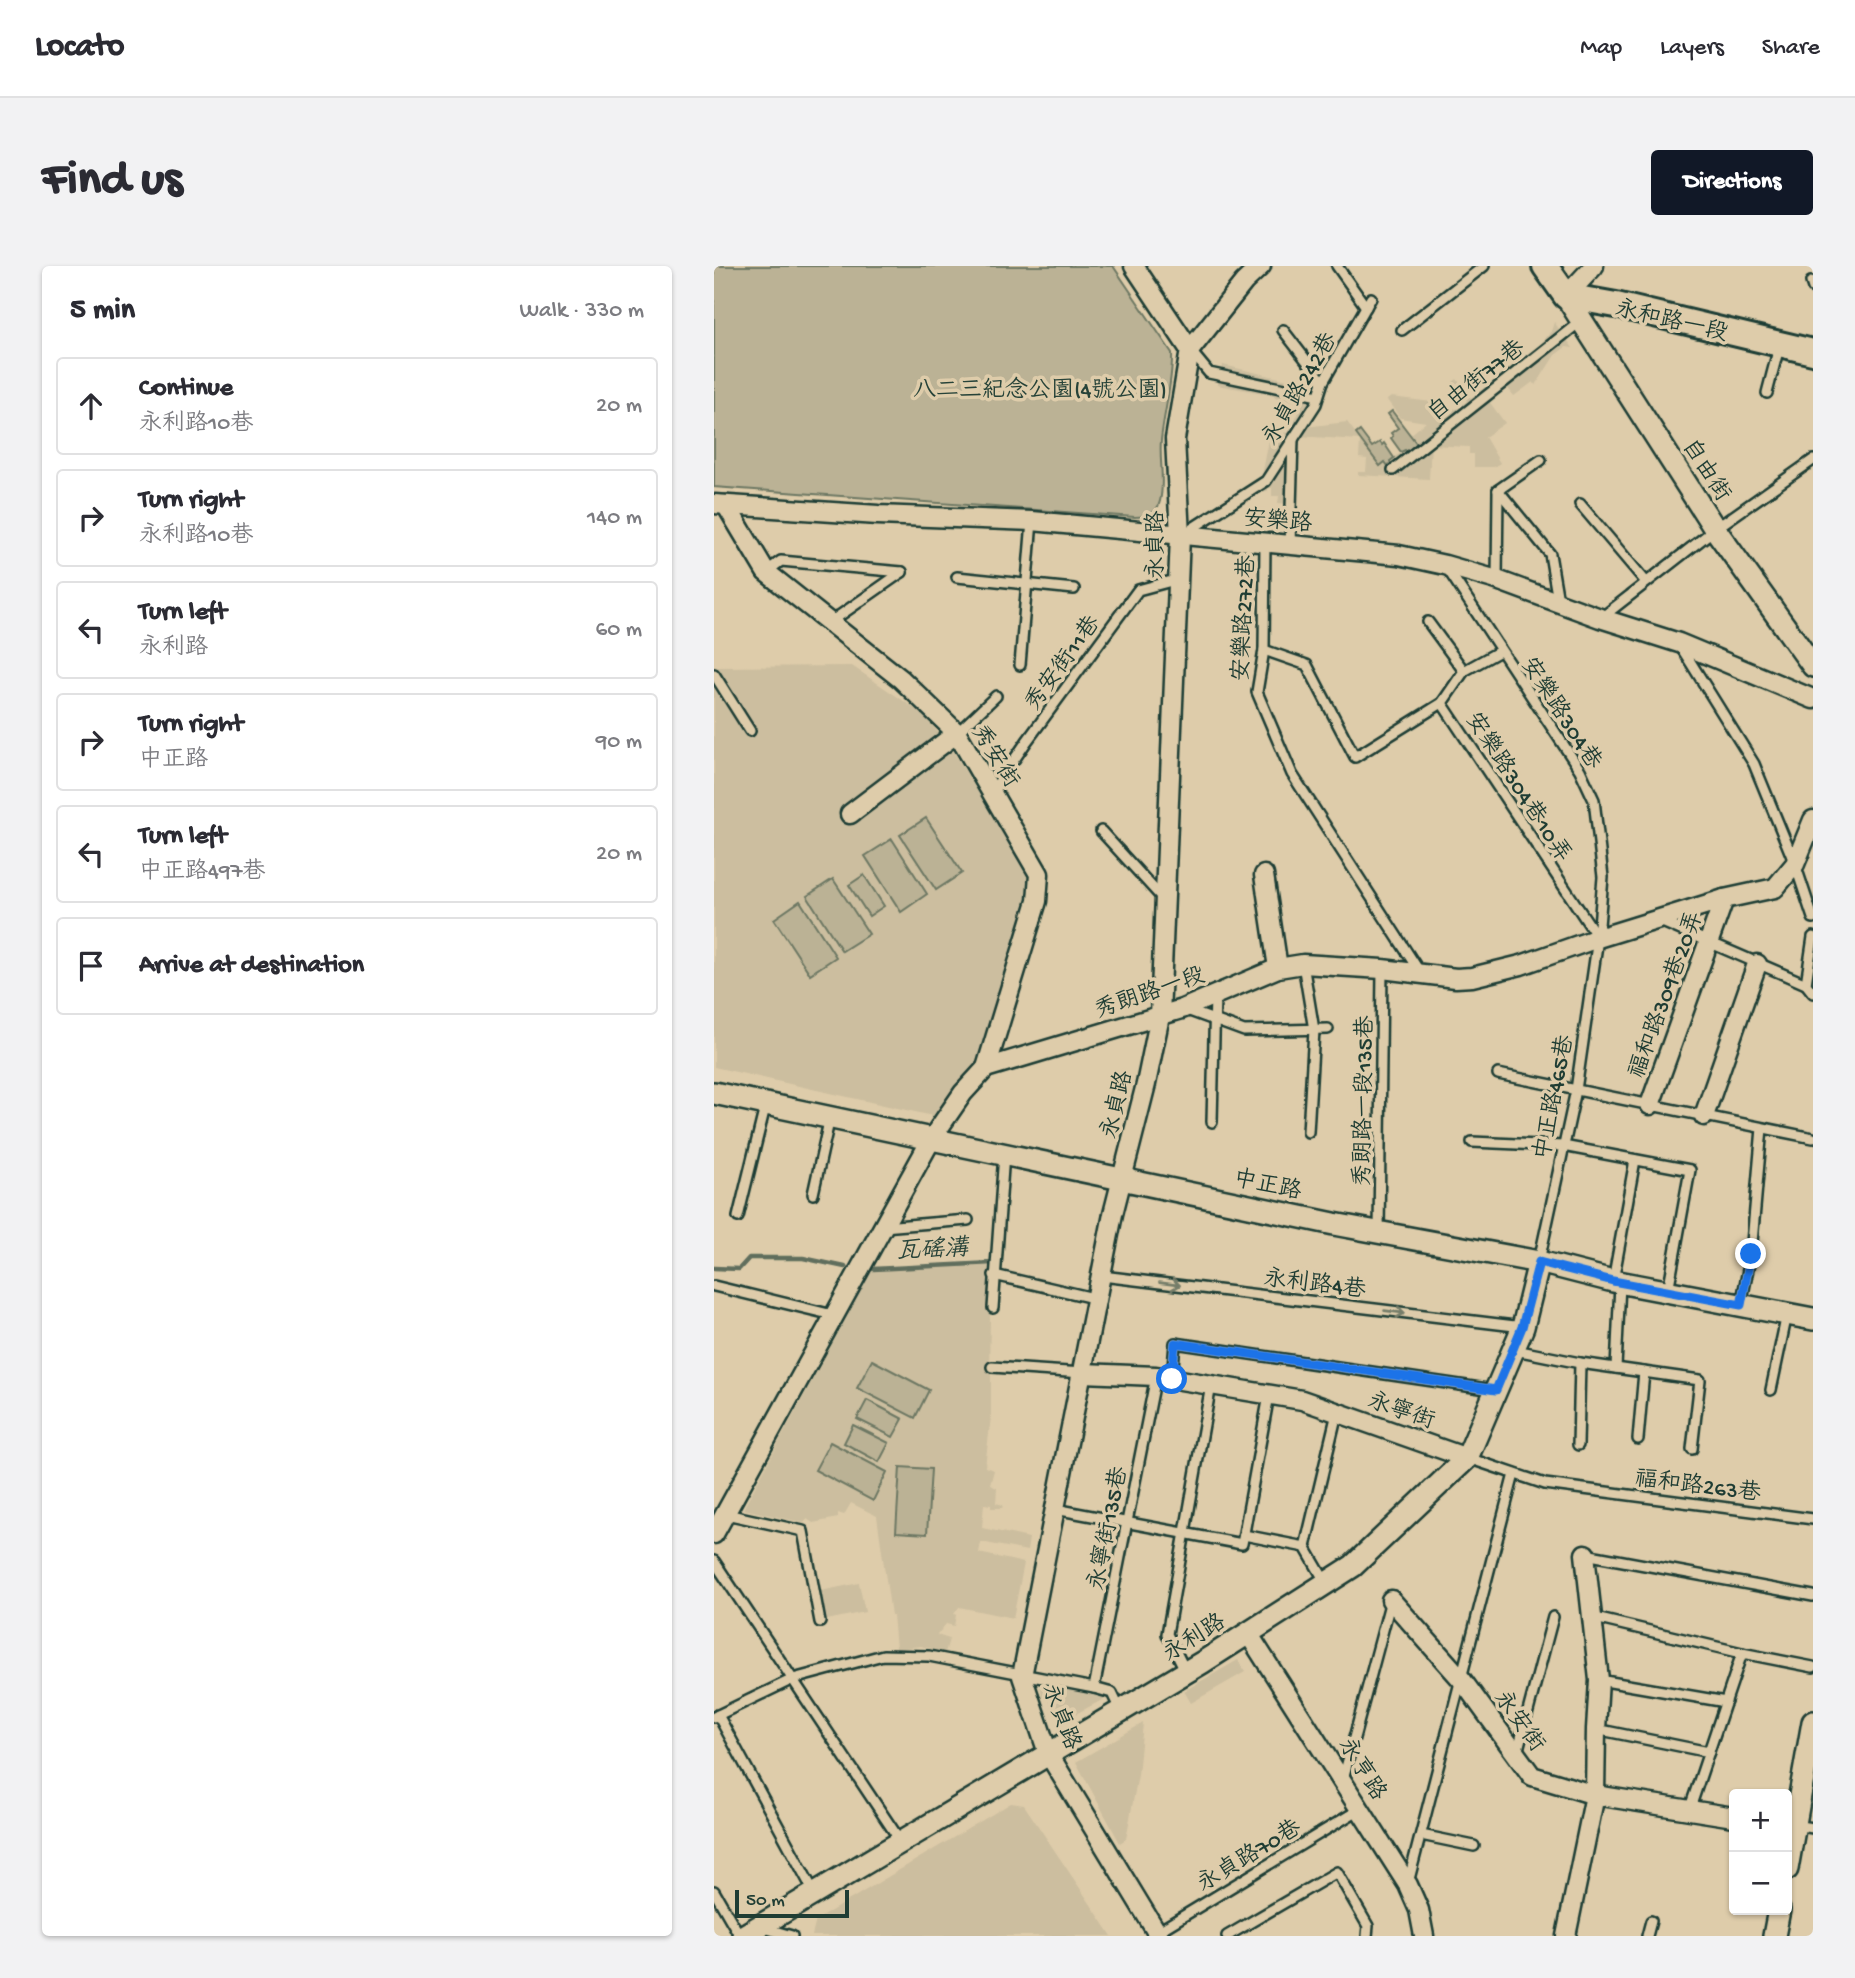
<!DOCTYPE html>
<html lang="en">
<head>
<meta charset="utf-8">
<style>
  :root { --surface:#fff; --page:#f2f2f3; --text:#2b2b33; --muted:#7c7c81; --line:#e1e1e2; --accent:#111827 }
  body { margin:0; font-family:"Gochi Hand","LXGW WenKai TC",sans-serif; background:var(--page); color:var(--text) }
  .controls { position:absolute; right:21px; bottom:21px; display:grid; overflow:hidden; border-radius:7px; box-shadow:0 2px 5px #0004 }
  .controls button { width:63px; height:63px; display:grid; place-items:center; padding:0; border:0; border-bottom:2px solid var(--line); background:var(--surface); color:var(--text); font:35px sans-serif }
  .scale { position:absolute; left:21px; bottom:18px; width:114px; box-sizing:border-box; padding-left:7px; border:4px solid #1f3d34; border-top:0; font-size:19px; line-height:24px; white-space:nowrap; color:#1f3d34; -webkit-text-stroke:5px #deccaa; paint-order:stroke }
  .stop { position:absolute; width:21px; height:21px; margin:-16px; border:5px solid #1a73e8; border-radius:50%; background:#fff }
  .stop.end { background:#1a73e8; border-color:#fff; box-shadow:0 2px 7px #0008 }
  .list { margin:0; padding:0; list-style:none }
  h2 { display:flex; justify-content:space-between; align-items:center; height:91px; margin:0; padding:0 28px; font-size:30px }
  h2 small { font-size:23px; font-weight:400; color:var(--muted) }
  .list li { display:grid; grid-template-columns:46px 1fr auto; gap:21px; align-items:center; box-sizing:border-box; height:98px; margin:0 14px 14px; padding:0 14px; border:2px solid var(--line); border-radius:7px }
  .list b { display:block; font-size:26px; white-space:nowrap }
  .list p { margin:0; font-size:23px; white-space:nowrap; color:var(--muted) }
  .list em { font-size:23px; font-style:normal; color:var(--muted) }
  .icon { flex:none; width:38px; height:38px; fill:none; stroke:currentColor; stroke-width:2; stroke-linecap:round; stroke-linejoin:round }
  .map { position:relative; flex:none; width:1099px; height:1670px; overflow:hidden; border-radius:7px }
  header { display:flex; align-items:center; gap:42px; box-sizing:border-box; height:98px; padding:0 35px; background:var(--surface); border-bottom:2px solid var(--line) }
  header strong { font-size:33px }
  nav { display:flex; gap:38px; margin-inline-start:auto; font-size:24px }
  .intro { display:flex; align-items:center; justify-content:space-between; box-sizing:border-box; height:168px; padding:0 42px }
  h1 { margin:0; font-size:49px }
  .button { padding:18px 32px; border-radius:7px; background:var(--accent); color:#fff; font-size:24px; font-weight:700 }
  main { display:flex; gap:42px; padding:0 42px }
  aside { flex:1; background:var(--surface); border-radius:7px; box-shadow:0 2px 5px #0004 }
  .map>svg:first-child { display:block }
  .built { fill:#ccbe9f }
  .green { fill:#bbb295; stroke:#6d7864; stroke-width:2 }
  .lines { fill:none; stroke-linecap:round; stroke-linejoin:round }
  .stream { stroke:#606e5d; stroke-width:4.5 }
  .service-casing { stroke:#1f3d34; stroke-width:14 }
  .minor-casing { stroke:#1f3d34; stroke-width:23 }
  .tertiary-casing { stroke:#1f3d34; stroke-width:26 }
  .secondary-casing { stroke:#1f3d34; stroke-width:30 }
  .service { stroke:#deccaa; stroke-width:9 }
  .minor { stroke:#deccaa; stroke-width:18 }
  .tertiary { stroke:#deccaa; stroke-width:21 }
  .secondary { stroke:#deccaa; stroke-width:24 }
  .oneway { stroke:#757d69 }
  .route { stroke:#1a73e8; stroke-width:9 }
  .labels { text-anchor:middle; stroke-width:7; stroke-linejoin:round; paint-order:stroke }
  .street-label { font-size:23px; fill:#1f3d34; stroke:#deccaa }
  .park-label { font-size:23px; fill:#274339; stroke:#deccaa }
  .water-label { font-size:24px; font-style:italic; fill:#2a453b; stroke:#deccaa }
</style>
</head>
<body>
<header>
<strong>Locato</strong>
<nav><a>Map</a><a>Layers</a><a>Share</a></nav>
</header>
<div class="intro"><h1>Find us</h1><a class="button">Directions</a></div>
<main>
<aside>
<h2>5 min<small>Walk · 330 m</small></h2>
<ul class="list">
<li><svg class="icon" aria-label="ahead" viewBox="0 0 24 24"><path d="M12 20V5M6 11l6-6 6 6"/></svg><div><b>Continue</b><p>永利路10巷</p></div><em>20 m</em></li>
<li><svg class="icon" aria-label="right" viewBox="0 0 24 24"><path d="M7 20v-9h11M14 6l5 5-5 5"/></svg><div><b>Turn right</b><p>永利路10巷</p></div><em>140 m</em></li>
<li><svg class="icon" aria-label="left" viewBox="0 0 24 24"><path d="M17 20v-9H6M10 6l-5 5 5 5"/></svg><div><b>Turn left</b><p>永利路</p></div><em>60 m</em></li>
<li><svg class="icon" aria-label="right" viewBox="0 0 24 24"><path d="M7 20v-9h11M14 6l5 5-5 5"/></svg><div><b>Turn right</b><p>中正路</p></div><em>90 m</em></li>
<li><svg class="icon" aria-label="left" viewBox="0 0 24 24"><path d="M17 20v-9H6M10 6l-5 5 5 5"/></svg><div><b>Turn left</b><p>中正路497巷</p></div><em>20 m</em></li>
<li><svg class="icon" aria-label="arrive" viewBox="0 0 24 24"><path d="M6 21V4h12l-3 4 3 4H6"/></svg><div><b>Arrive at destination</b></div></li>
</ul>
</aside>
<div class="map">
<svg width="1099" height="1670" viewBox="0 0 1099 1670">
  <rect width="100%" height="100%" fill="#deccaa"/>
  <filter id="ink" filterUnits="userSpaceOnUse"><feTurbulence type="fractalNoise" baseFrequency=".0143" numOctaves="2"/><feDisplacementMap in="SourceGraphic" scale="14" xChannelSelector="R" yChannelSelector="G"/><feConvolveMatrix kernelMatrix="1 2 1 2 8 2 1 2 1" color-interpolation-filters="sRGB"/></filter>
  <g filter="url(#ink)">
    <g class="built">
      <polygon points="840,56 859,82 852,81 841,89 822,119 819,116 800,130 793,121 774,134 791,157 771,171 786,197 780,201 760,201 760,188 755,188 755,181 717,179 715,213 644,209 644,206 652,206 653,193 645,192 646,174 583,170 581,254 573,254 574,238 564,237 565,230 558,230 558,222 554,222 554,225 534,227 521,237 516,231 547,215 557,164 574,167 585,146 585,139 580,135 560,131 560,129 503,119 509,99 599,120 597,131 603,133 591,161 633,156 666,199 703,178 696,169 712,156 686,152 673,134 677,131 718,136 719,140 743,143 753,135 739,116 743,113 757,132 774,119 776,121 812,94 837,66"/>
      <polygon points="138,400 206,446 236,480 313,607 314,635 268,791 219,850 0,801 0,404 4,401"/>
      <polygon points="277,998 275,1107 277,1108 277,1151 271,1201 280,1204 276,1219 283,1222 282,1237 289,1239 288,1242 277,1242 277,1239 270,1238 268,1262 315,1272 313,1285 267,1276 265,1287 310,1297 299,1352 245,1341 240,1348 242,1349 240,1360 232,1358 223,1369 235,1373 231,1387 207,1380 185,1383 182,1382 179,1349 177,1349 163,1250 137,1237 130,1249 124,1247 124,1252 99,1257 93,1253 90,1257 29,1243 158,1003"/>
      <polygon points="145,1317 151,1346 113,1354 107,1325"/>
      <polygon points="524,1394 531,1406 477,1437 470,1425"/>
      <polygon points="325,1414 389,1430 390,1433 352,1453 341,1448 334,1433 328,1431"/>
      <polygon points="429,1457 424,1509 412,1573 406,1577 362,1496"/>
      <polygon points="297,1537 310,1539 398,1670 98,1670 102,1654"/>
    </g>
    <g class="green">
      <path d="M0,0H399L458,87C459,116 450,145 447,174C445,194 451,216 446,235C443,248 433,251 421,251L0,221Z"/>
      <polygon points="678,145 703,178 693,186 691,184 687,186 677,172 679,170 677,167 684,162 674,148"/>
      <polygon points="646,165 658,181 666,176 668,179 670,177 680,192 676,195 677,198 674,200 671,196 666,200 642,168"/>
      <polygon points="212,552 248,607 222,624 186,569"/>
      <polygon points="178,573 213,628 187,646 151,590"/>
      <polygon points="150,609 170,640 155,650 135,619"/>
      <polygon points="119,613 155,668 128,685 93,630"/>
      <polygon points="86,635 122,691 96,708 60,653"/>
      <polygon points="158,1094 215,1124 201,1152 143,1122"/>
      <polygon points="153,1134 189,1153 179,1171 143,1153"/>
      <polygon points="139,1159 175,1177 165,1196 130,1177"/>
      <polygon points="116,1176 173,1206 159,1235 101,1204"/>
      <polygon points="186,1201 217,1203 213,1268 182,1266"/>
    </g>
    <g class="lines">
      <g class="stream">
        <polyline points="0,1002 25,1003 35,992 89,992 131,1001"/>
        <polyline points="159,1003 279,997"/>
      </g>
      <defs>
        <g id="service">
          <polyline points="623,0 652,41"/>
          <polyline points="1097,16 1099,22"/>
          <polyline points="569,64 609,116"/>
          <polyline points="688,64 770,0"/>
          <polyline points="476,84 495,107 604,130"/>
          <polyline points="1053,127 1065,81"/>
          <polyline points="679,204 867,55"/>
          <polyline points="784,224 836,288 844,335"/>
          <polyline points="784,224 827,194"/>
          <polyline points="866,238 932,316"/>
          <polyline points="471,267 552,215 602,138 609,116 657,32"/>
          <polyline points="551,276 550,384 543,426 578,508 705,705"/>
          <polyline points="576,278 579,173"/>
          <polyline points="733,302 866,504 880,534 889,611 884,672 862,824 825,995"/>
          <polyline points="52,306 67,295 188,306"/>
          <polyline points="243,311 360,323"/>
          <polyline points="783,314 784,225"/>
          <polyline points="887,352 1001,263 1099,194"/>
          <polyline points="714,356 750,405 728,437 884,672"/>
          <polyline points="115,357 188,306"/>
          <polyline points="967,381 1040,498 1081,598 1099,652"/>
          <polyline points="550,384 593,399 641,491 728,437"/>
          <polyline points="306,399 318,255"/>
          <polyline points="750,405 786,385"/>
          <polyline points="0,408 36,465"/>
          <polyline points="243,467 282,430"/>
          <polyline points="278,526 313,475 424,324 465,313"/>
          <polyline points="387,565 450,634"/>
          <polyline points="946,655 1092,718"/>
          <polyline points="1099,671 1092,718 1099,727"/>
          <polyline points="589,698 600,764 594,866"/>
          <polyline points="470,743 530,765 614,763"/>
          <polyline points="784,808 1099,872"/>
          <polyline points="498,856 501,729"/>
          <polyline points="758,876 849,880 976,904 954,1025"/>
          <polyline points="99,928 116,851"/>
          <polyline points="24,951 52,837"/>
          <polyline points="169,961 254,954"/>
          <polyline points="665,967 668,703"/>
          <polyline points="280,1009 384,1033"/>
          <polyline points="388,1010 809,1061"/>
          <polyline points="899,1015 921,894"/>
          <polyline points="0,1020 119,1049"/>
          <polyline points="1027,1039 1037,988 1048,862"/>
          <polyline points="279,1042 290,888"/>
          <polyline points="801,1084 866,1097 986,1114 978,1183"/>
          <polyline points="278,1101 369,1107"/>
          <polyline points="902,1102 906,1018"/>
          <polyline points="458,1113 461,1077 780,1124"/>
          <polyline points="1057,1124 1073,1048"/>
          <polyline points="924,1173 930,1106"/>
          <polyline points="864,1179 866,1097"/>
          <polyline points="754,1192 831,1218 1099,1253"/>
          <polyline points="341,1243 528,1278 555,1129"/>
          <polyline points="12,1248 89,1265 106,1356"/>
          <polyline points="530,1269 591,1281 612,1317"/>
          <polyline points="591,1281 623,1147"/>
          <polyline points="871,1288 1099,1330"/>
          <polyline points="0,1295 187,1576"/>
          <polyline points="877,1351 1028,1387 1099,1401"/>
          <polyline points="472,1406 453,1368 497,1119"/>
          <polyline points="885,1414 1012,1436"/>
          <polyline points="406,1444 398,1427 380,1422 442,1110"/>
          <polyline points="4,1449 101,1628"/>
          <polyline points="0,1451 79,1413 169,1389 215,1390 380,1422"/>
          <polyline points="882,1463 995,1486"/>
          <polyline points="803,1487 839,1351"/>
          <polyline points="629,1513 677,1334"/>
          <polyline points="975,1545 1028,1387"/>
          <polyline points="1081,1559 1099,1562"/>
          <polyline points="707,1569 760,1580"/>
          <polyline points="694,1617 800,1208"/>
          <polyline points="0,1625 26,1670"/>
          <polyline points="50,1662 78,1670"/>
          <polyline points="443,1666 646,1543"/>
          <polyline points="513,1670 623,1606 654,1660 653,1670"/>
          <polyline points="933,1670 937,1655"/>
        </g>
        <g id="minor">
          <polyline points="420,0 476,84"/>
          <polyline points="852,30 880,0"/>
          <polyline points="0,238 164,249 318,255 685,289 731,299 783,314 886,352 965,377 1099,433"/>
          <polyline points="12,239 52,306 187,413 243,467 325,608 323,635 272,802"/>
          <polyline points="136,548 243,467"/>
          <polyline points="550,609 564,702"/>
          <polyline points="936,839 1010,633"/>
          <polyline points="990,850 1043,698"/>
          <polyline points="369,1107 442,1110 588,1134 753,1192"/>
          <polyline points="0,1268 218,872 249,827 272,802 468,743 564,702 589,698 668,703 742,712 758,711 807,699 884,672 1010,633 1061,622 1081,598 1099,554"/>
          <polyline points="677,1334 748,1414 818,1510 881,1529 1020,1551"/>
          <polyline points="534,1367 694,1619 705,1644 710,1670"/>
          <polyline points="445,1670 334,1487 308,1410 399,948 432,818 446,750 466,270 461,173 476,84 530,16 547,0"/>
          <polyline points="852,1670 881,1529 882,1463 885,1414 871,1288"/>
        </g>
        <g id="tertiary">
          <polyline points="852,30 1001,263 1099,400"/>
          <polyline points="0,827 620,958 825,996 899,1015 1099,1053"/>
          <polyline points="1073,1603 1099,1456"/>
          <polyline points="29,1670 489,1396 639,1300 753,1192 809,1061 825,996"/>
          <polyline points="1060,1670 1065,1644"/>
        </g>
        <polyline id="secondary" points="831,0 852,30 902,39 1099,86"/>
      </defs>
      <use href="#service" class="service-casing"/>
      <use href="#minor" class="minor-casing"/>
      <use href="#tertiary" class="tertiary-casing"/>
      <use href="#secondary" class="secondary-casing"/>
      <use href="#service" class="service"/>
      <use href="#minor" class="minor"/>
      <use href="#tertiary" class="tertiary"/>
      <use href="#secondary" class="secondary"/>
    </g>
    <defs><path id="oneway-shaft" d="M-6 0H5M1.5-3L5.5 0L1.5 3" fill="none" stroke-width="1.6" stroke-linecap="round" stroke-linejoin="round" transform="scale(1.75)"/></defs>
    <g class="oneway">
      <use href="#oneway-shaft" transform="translate(456 1018) rotate(7)"/>
      <use href="#oneway-shaft" transform="translate(681 1046) rotate(7)"/>
    </g>
  </g>
  <g class="lines" filter="url(#ink)">
    <polyline class="route" points="458,1113 461,1077 782,1124 808,1061 825,996 899,1015 1027,1039 1037,988"/>
  </g>
  <g class="labels">
    <g class="street-label">
      <text transform="translate(958 53) rotate(13)" y="8">永和路一段</text>
      <text transform="translate(761 113) rotate(-38)" y="8">自由街77巷</text>
      <text transform="translate(584 122) rotate(-60)" y="8">永貞路242巷</text>
      <text transform="translate(994 203) rotate(57)" y="8">自由街</text>
      <text transform="translate(564 253) rotate(5)" y="8">安樂路</text>
      <text transform="translate(440 279) rotate(-90)" y="8">永貞路</text>
      <text transform="translate(528 352) rotate(-87)" y="8">安樂路272巷</text>
      <text transform="translate(347 396) rotate(-54)" y="8">秀安街11巷</text>
      <text transform="translate(849 446) rotate(57)" y="8">安樂路304巷</text>
      <text transform="translate(283 489) rotate(58)" y="8">秀安街</text>
      <text transform="translate(806 520) rotate(57)" y="8">安樂路304巷10弄</text>
      <text transform="translate(435 725) rotate(-19)" y="8">秀朗路一段</text>
      <text transform="translate(950 728) rotate(-70)" y="8">福和路309巷20弄</text>
      <text transform="translate(838 831) rotate(-79)" y="8">中正路465巷</text>
      <text transform="translate(648 835) rotate(-89)" y="8">秀朗路一段135巷</text>
      <text transform="translate(401 838) rotate(-76)" y="8">永貞路</text>
      <text transform="translate(554 917) rotate(12)" y="8">中正路</text>
      <text transform="translate(601 1016) rotate(7)" y="8">永利路4巷</text>
      <text transform="translate(688 1143) rotate(19)" y="8">永寧街</text>
      <text transform="translate(984 1218) rotate(7)" y="8">福和路263巷</text>
      <text transform="translate(392 1262) rotate(-79)" y="8">永寧街135巷</text>
      <text transform="translate(479 1370) rotate(-32)" y="8">永利路</text>
      <text transform="translate(349 1450) rotate(69)" y="8">永貞路</text>
      <text transform="translate(807 1454) rotate(54)" y="8">永安街</text>
      <text transform="translate(650 1502) rotate(58)" y="8">永亨路</text>
      <text transform="translate(534 1588) rotate(-31)" y="8">永貞路70巷</text>
    </g>
    <g class="park-label">
      <text x="326" y="130">八二三紀念公園(4號公園)</text>
    </g>
    <g class="water-label">
      <text transform="translate(218 982) rotate(-3)" y="8">瓦磘溝</text>
    </g>
  </g>
</svg>
<div class="controls">
<button>+</button>
<button>−</button>
</div>
<div class="scale">50 m</div>
<div class="stop" style="left:458px;top:1113px"></div>
<div class="stop end" style="left:1037px;top:988px"></div>
</div>
</main>
</body>
</html>
